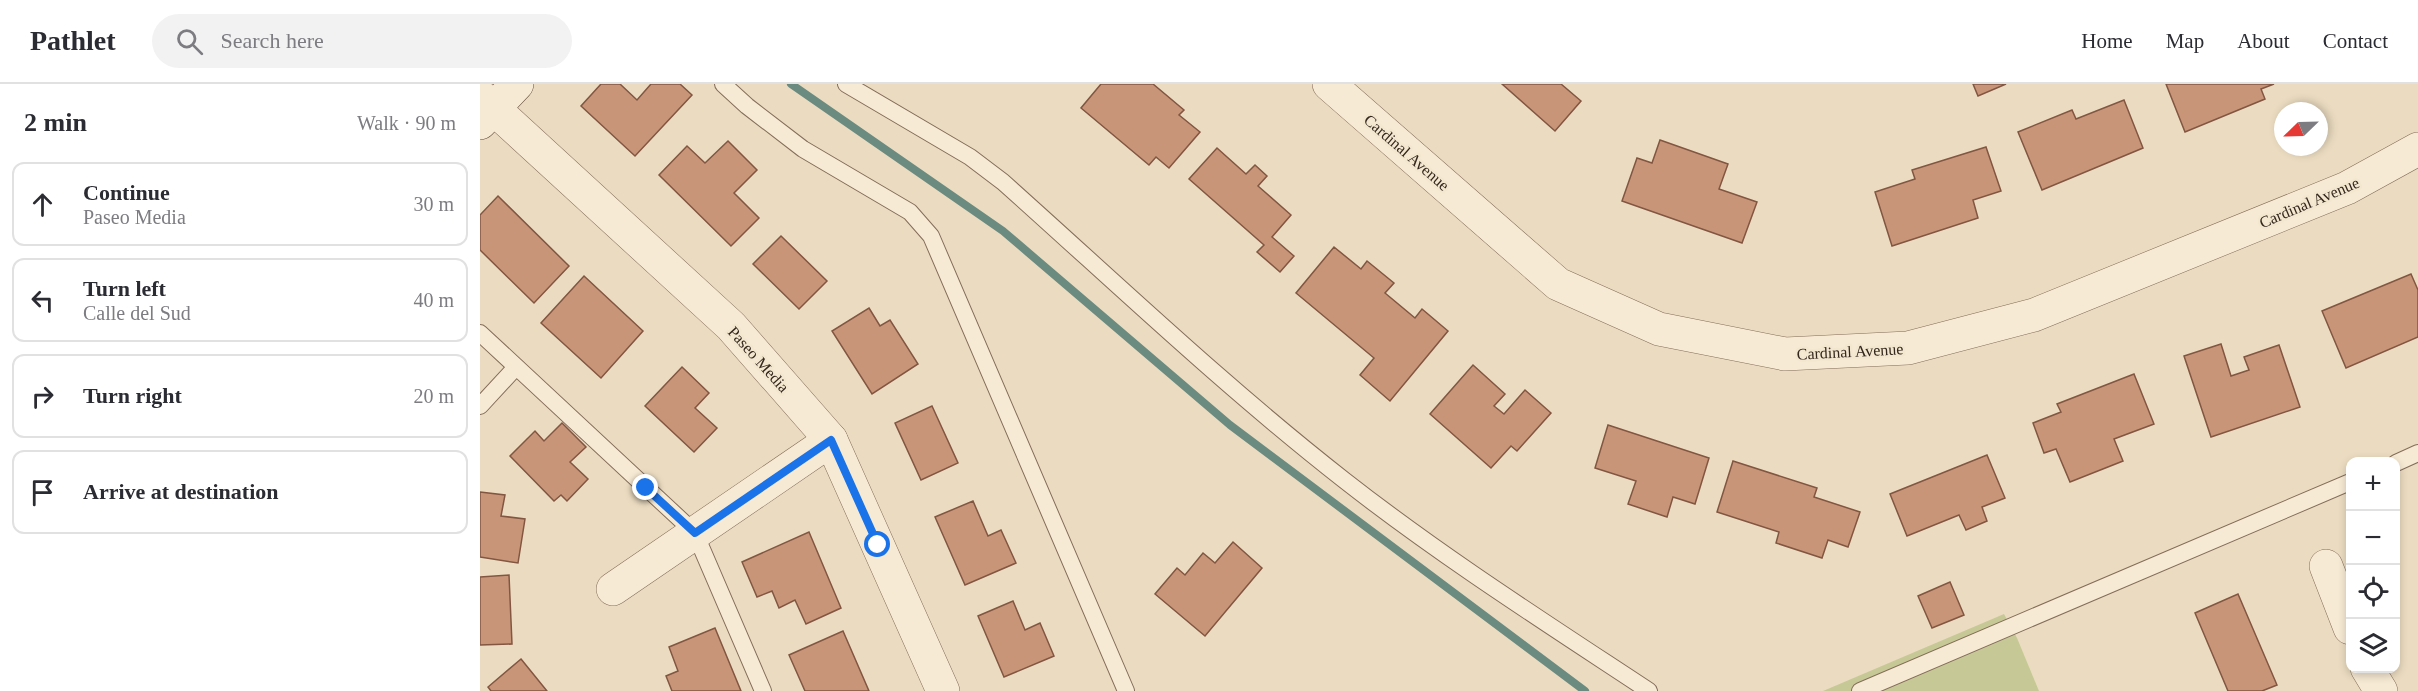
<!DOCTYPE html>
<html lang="en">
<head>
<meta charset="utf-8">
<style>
  :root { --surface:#fff; --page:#f2f2f3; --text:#2b2b33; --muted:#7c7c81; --line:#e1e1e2 }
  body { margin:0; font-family:Georgia,serif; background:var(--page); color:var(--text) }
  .controls { position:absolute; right:18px; bottom:18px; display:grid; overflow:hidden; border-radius:12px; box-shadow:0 3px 9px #0003 }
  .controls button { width:54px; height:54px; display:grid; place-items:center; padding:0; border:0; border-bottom:2px solid var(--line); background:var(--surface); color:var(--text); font:30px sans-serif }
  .compass { position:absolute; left:1794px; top:18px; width:54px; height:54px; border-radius:50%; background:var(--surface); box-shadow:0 3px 9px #0003; rotate:247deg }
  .stop { position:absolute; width:18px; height:18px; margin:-14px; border:4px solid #1a73e8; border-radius:50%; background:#fff }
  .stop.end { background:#1a73e8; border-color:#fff; box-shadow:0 2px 6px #0008 }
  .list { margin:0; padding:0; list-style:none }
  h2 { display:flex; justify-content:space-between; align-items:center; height:78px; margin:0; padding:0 24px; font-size:26px }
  h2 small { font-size:20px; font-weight:400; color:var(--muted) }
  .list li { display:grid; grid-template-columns:39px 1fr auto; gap:18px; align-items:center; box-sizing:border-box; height:84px; margin:0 12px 12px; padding:0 12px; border:2px solid var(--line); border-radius:12px }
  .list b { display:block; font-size:22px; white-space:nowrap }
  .list p { margin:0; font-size:20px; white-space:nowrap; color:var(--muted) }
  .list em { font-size:20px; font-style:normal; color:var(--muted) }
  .icon { flex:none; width:33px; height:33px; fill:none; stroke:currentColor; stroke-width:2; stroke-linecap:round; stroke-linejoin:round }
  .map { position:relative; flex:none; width:1938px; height:607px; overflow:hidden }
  header { display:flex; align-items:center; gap:36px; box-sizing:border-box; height:84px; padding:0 30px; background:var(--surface); border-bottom:2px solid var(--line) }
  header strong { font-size:28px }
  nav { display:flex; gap:33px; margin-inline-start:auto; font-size:21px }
  .search { width:420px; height:54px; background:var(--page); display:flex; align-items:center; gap:15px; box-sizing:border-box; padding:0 21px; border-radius:33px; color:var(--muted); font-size:22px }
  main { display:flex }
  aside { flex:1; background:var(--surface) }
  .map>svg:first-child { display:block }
  .green { fill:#c6c996 }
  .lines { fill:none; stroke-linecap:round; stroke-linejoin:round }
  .stream { stroke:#6b8b81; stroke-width:8 }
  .building { fill:#c89579; stroke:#825641; stroke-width:1.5 }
  .lane-casing { stroke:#846d5a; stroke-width:18 }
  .street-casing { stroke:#846d5a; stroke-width:34 }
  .secondary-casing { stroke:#664f3d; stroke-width:34 }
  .lane { stroke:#f7ead4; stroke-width:16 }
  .street { stroke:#f7ead4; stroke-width:33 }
  .secondary { stroke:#f7ead4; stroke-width:33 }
  .route { stroke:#1a73e8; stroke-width:8 }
  .labels { text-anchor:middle; stroke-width:5; stroke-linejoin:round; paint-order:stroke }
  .street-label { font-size:16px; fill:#34271d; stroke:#f3e7d0 }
</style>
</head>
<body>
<header>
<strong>Pathlet</strong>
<div class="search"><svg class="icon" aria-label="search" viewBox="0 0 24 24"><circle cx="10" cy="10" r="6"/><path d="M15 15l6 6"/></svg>Search here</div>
<nav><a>Home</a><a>Map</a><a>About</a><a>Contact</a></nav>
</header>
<main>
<aside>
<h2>2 min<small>Walk · 90 m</small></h2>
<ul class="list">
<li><svg class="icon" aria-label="ahead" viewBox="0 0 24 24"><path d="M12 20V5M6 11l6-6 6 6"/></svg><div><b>Continue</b><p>Paseo Media</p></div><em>30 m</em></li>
<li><svg class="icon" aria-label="left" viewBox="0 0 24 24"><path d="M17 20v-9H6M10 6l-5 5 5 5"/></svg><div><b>Turn left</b><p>Calle del Sud</p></div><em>40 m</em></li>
<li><svg class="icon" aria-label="right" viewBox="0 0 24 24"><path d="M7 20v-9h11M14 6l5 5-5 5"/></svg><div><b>Turn right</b></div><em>20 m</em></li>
<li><svg class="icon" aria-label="arrive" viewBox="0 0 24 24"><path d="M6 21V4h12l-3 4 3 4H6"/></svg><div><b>Arrive at destination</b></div></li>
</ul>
</aside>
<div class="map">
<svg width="1938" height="607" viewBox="0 0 1938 607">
  <rect width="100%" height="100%" fill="#ebdcc1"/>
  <polygon class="green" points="1524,530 1537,554 1559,607 1343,607"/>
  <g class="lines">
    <polyline class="stream" points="311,0 523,147 750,341 1105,607"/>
  </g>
  <g class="building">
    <polygon points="121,0 140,0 157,16 171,0 200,0 212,11 155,72 101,22"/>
    <polygon points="621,0 673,0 704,26 699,31 720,48 689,84 676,73 669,81 601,24"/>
    <polygon points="1022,0 1081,0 1101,17 1075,47"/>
    <polygon points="1493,0 1526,0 1498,12"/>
    <polygon points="1686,0 1794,0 1781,5 1785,15 1705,48"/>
    <polygon points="1644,16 1663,64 1562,106 1538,48 1592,26 1596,35"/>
    <polygon points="1180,56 1248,80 1239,105 1277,118 1262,159 1142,117 1157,74 1172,79"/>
    <polygon points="248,57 277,86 254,109 279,134 251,162 179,91 207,62 225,79"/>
    <polygon points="1506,63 1521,107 1493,116 1498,134 1412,162 1395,108 1435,95 1432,86"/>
    <polygon points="737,64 766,90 775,81 787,92 778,102 811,131 792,153 814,172 800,188 777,168 784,161 709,95"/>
    <polygon points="18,112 89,182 54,219 0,166 0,131"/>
    <polygon points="301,152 347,197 319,225 273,180"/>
    <polygon points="854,163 881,185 887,177 914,199 905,209 935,234 942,225 968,247 910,317 880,291 894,274 816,209"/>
    <polygon points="1931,190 1938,206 1938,253 1866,284 1842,227"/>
    <polygon points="104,192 163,247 121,294 61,239"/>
    <polygon points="389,224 400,242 410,236 438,280 392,310 352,247"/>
    <polygon points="1741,260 1751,292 1769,286 1764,273 1799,261 1820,323 1731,353 1704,272"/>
    <polygon points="993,281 1025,310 1014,322 1024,330 1045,306 1071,329 1037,367 1031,362 1011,384 950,330"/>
    <polygon points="202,283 229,309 215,324 237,344 214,368 165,322"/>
    <polygon points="1654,290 1674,340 1634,355 1643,377 1590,398 1576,365 1564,369 1553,339 1581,328 1577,320"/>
    <polygon points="452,322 478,379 441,396 415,339"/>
    <polygon points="82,339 106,363 90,378 108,395 87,417 81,411 74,417 30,372 55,347 64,357"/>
    <polygon points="1128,341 1229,374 1215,420 1193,413 1187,433 1148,420 1156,397 1115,384"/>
    <polygon points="1507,371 1525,414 1502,423 1507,437 1486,446 1479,431 1427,452 1410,410"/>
    <polygon points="1253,377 1337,404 1334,413 1380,428 1368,463 1348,456 1342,474 1296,459 1299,448 1237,428"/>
    <polygon points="0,408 25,411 21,432 45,435 38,479 0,473"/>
    <polygon points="493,417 508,452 521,446 536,479 485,501 455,433"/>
    <polygon points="329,448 361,524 326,540 315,516 299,524 292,507 277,513 262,478"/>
    <polygon points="753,458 782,484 725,552 675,510 697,484 705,491 723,469 735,479"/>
    <polygon points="29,491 32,560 0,561 0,493"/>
    <polygon points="1470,498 1484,531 1452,544 1438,512"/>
    <polygon points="1758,510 1797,601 1782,607 1748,607 1715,529"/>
    <polygon points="533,517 545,546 560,539 574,572 524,593 498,532"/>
    <polygon points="235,544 261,607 192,607 186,592 198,587 189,563"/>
    <polygon points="363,547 389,607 325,607 309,571"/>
    <polygon points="41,575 67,607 11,607 8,603"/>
  </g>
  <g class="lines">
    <defs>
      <g id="lane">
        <polyline points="243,0 267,22 323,65 430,128 451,152 646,607"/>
        <path d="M366,0L490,73L523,98C635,198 745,303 864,396C961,472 1066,539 1169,607"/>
        <polyline points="0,249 215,449 283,607"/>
        <polyline points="0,322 36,283"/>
        <polyline points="1916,379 1938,369"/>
        <polyline points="1380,607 1870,398"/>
      </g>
      <g id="street">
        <polyline points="849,0 1078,200 1179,245 1305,270 1428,264 1554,231 1867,104 1938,65"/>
        <polyline points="0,12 251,242 351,356 463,607"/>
        <polyline points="1846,482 1870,544"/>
        <polyline points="133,505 351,356"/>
        <polyline points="1887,584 1901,607"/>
      </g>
      <polyline id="secondary" points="0,39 37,0"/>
    </defs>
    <use href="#lane" class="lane-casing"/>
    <use href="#street" class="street-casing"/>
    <use href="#secondary" class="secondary-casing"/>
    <use href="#lane" class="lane"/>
    <use href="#street" class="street"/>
    <use href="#secondary" class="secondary"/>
  </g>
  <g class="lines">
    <polyline class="route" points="166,404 215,449 351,356 398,461"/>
  </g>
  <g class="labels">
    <g class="street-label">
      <text transform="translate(927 68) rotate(41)" y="6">Cardinal Avenue</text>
      <text transform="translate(1829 118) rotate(-23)" y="6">Cardinal Avenue</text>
      <text transform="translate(1370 267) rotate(-3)" y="6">Cardinal Avenue</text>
      <text transform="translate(279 275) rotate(48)" y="6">Paseo Media</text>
    </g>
  </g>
</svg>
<div class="controls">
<button>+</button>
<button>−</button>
<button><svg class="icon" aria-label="locate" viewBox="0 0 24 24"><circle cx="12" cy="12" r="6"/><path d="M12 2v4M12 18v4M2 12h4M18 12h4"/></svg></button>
<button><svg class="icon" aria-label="layers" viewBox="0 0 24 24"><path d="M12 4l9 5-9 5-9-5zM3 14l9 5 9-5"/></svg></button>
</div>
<svg class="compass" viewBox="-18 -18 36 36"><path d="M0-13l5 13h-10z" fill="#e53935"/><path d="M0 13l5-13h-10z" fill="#7c7c81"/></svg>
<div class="stop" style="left:398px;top:461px"></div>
<div class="stop end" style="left:166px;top:404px"></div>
</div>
</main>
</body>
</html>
